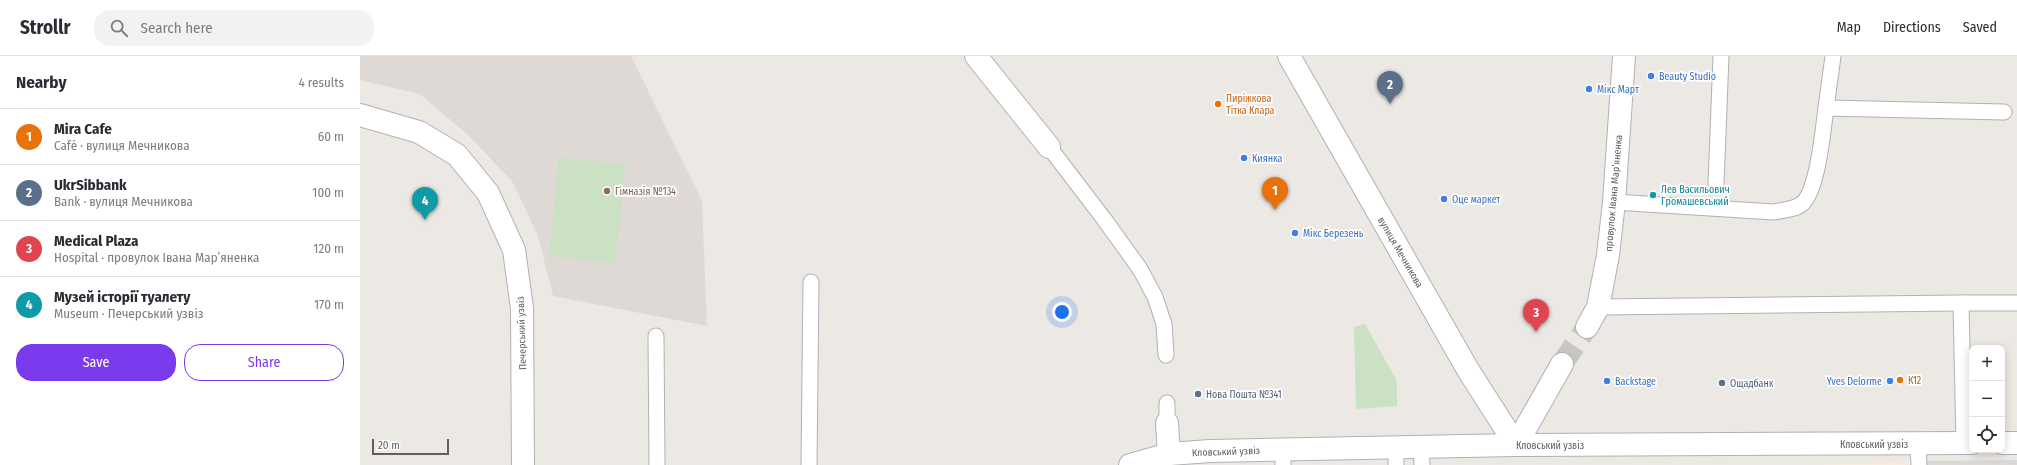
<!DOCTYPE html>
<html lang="en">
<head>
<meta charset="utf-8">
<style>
  :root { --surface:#fff; --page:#f2f2f3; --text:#2b2b33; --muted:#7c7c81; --line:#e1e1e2; --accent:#7c3aed }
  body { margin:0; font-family:"Fira Sans Condensed",sans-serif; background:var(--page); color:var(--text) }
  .controls { position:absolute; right:12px; bottom:12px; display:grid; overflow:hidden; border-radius:8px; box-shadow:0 2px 10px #0003 }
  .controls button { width:36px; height:36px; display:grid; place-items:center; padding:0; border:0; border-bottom:1px solid var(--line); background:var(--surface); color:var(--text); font:20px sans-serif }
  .scale { position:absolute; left:12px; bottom:10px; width:77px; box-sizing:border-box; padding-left:4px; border:2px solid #5c6062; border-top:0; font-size:11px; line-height:14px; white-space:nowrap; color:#5c6062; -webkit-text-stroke:3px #fff; paint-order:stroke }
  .you { position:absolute; left:702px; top:256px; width:14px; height:14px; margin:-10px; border:3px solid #fff; border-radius:50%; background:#1a73e8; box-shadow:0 0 0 6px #1a73e833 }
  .badge { display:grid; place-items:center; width:26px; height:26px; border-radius:50%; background:var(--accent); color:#fff; font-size:13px; font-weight:700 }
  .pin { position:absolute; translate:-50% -33px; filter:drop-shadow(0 1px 2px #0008) }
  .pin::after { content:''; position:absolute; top:21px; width:14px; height:12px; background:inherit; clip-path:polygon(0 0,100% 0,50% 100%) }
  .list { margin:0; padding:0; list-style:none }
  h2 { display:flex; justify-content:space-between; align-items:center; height:52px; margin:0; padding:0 16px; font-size:17px }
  h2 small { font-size:13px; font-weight:400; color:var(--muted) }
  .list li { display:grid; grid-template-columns:26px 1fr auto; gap:12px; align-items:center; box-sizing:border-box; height:56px; padding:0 16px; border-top:1px solid var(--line) }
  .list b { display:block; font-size:15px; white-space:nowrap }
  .list p { margin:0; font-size:13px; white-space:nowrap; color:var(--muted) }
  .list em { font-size:13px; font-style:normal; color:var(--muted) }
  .actions { display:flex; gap:8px; padding:12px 16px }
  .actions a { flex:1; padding:9px 0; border:1px solid var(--accent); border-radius:16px; text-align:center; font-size:14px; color:var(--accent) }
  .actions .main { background:var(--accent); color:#fff }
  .icon { flex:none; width:22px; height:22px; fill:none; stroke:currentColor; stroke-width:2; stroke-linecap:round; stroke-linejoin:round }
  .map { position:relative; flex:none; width:1657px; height:409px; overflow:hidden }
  header { display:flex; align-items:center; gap:24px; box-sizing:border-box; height:56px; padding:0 20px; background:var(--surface); border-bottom:1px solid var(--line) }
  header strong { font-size:19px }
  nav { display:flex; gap:22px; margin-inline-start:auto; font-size:14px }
  .search { width:280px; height:36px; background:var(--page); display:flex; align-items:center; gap:10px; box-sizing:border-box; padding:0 14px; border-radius:16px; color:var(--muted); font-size:15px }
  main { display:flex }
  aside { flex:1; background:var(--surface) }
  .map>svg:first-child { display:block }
  .commercial { fill:#f9eadc }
  .industrial { fill:#dbd8d6 }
  .education { fill:#dfd9d5 }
  .green { fill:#cbe1c3 }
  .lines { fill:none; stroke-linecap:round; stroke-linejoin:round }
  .street-tunnel { stroke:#c8c6c4; stroke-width:22; stroke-dasharray:22 11; stroke-linecap:butt }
  .lane-casing { stroke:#afb2b4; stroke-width:17 }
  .street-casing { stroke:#afb2b4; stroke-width:24 }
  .secondary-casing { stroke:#aeb2b5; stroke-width:24 }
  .lane { stroke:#fff; stroke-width:15 }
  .street { stroke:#fff; stroke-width:22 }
  .secondary { stroke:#fff; stroke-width:22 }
  .shop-dot { fill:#3f7fe0; stroke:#fff; stroke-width:1.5 }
  .food-dot { fill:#e8710a; stroke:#fff; stroke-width:1.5 }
  .education-dot { fill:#8d6e63; stroke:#fff; stroke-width:1.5 }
  .culture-dot { fill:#0f9aa8; stroke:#fff; stroke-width:1.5 }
  .service-dot { fill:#5c6f8a; stroke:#fff; stroke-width:1.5 }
  .labels { text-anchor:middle; stroke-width:3.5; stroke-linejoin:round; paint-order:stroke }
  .shop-label { font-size:10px; fill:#366cbe; stroke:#fff; text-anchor:start }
  .food-label { font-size:10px; fill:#c56008; stroke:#fff; text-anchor:start }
  .culture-label { font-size:10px; fill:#0d838f; stroke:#fff; text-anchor:start }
  .education-label { font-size:10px; fill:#785e54; stroke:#fff; text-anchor:start }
  .street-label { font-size:10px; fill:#5c6062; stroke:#fff }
  .service-label { font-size:10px; fill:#4e5e75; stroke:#fff; text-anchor:start }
</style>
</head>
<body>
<header>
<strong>Strollr</strong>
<div class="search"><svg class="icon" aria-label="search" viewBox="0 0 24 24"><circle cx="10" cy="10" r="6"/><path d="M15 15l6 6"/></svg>Search here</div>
<nav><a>Map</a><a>Directions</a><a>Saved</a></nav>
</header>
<main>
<aside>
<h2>Nearby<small>4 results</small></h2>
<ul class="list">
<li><span class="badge" style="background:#e8710a">1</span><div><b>Mira Cafe</b><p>Café · вулиця Мечникова</p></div><em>60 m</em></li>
<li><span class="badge" style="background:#5c6f8a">2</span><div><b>UkrSibbank</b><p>Bank · вулиця Мечникова</p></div><em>100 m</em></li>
<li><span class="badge" style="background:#e0444e">3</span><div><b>Medical Plaza</b><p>Hospital · провулок Івана Марʼяненка</p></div><em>120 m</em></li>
<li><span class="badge" style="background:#0f9aa8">4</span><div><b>Музей історії туалету</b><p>Museum · Печерський узвіз</p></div><em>170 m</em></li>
</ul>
<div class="actions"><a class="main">Save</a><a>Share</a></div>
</aside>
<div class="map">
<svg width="1657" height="409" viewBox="0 0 1657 409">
  <rect width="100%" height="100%" fill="#ece8e4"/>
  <polygon class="commercial" points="1554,405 1554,409 1455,409"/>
  <polygon class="industrial" points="1657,404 1657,409 1554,409 1554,405"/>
  <polygon class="education" points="0,0 271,0 342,145 347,270 193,240 178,180 152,125 108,79 60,38 0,24"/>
  <g class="green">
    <polygon points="199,101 266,109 255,207 189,200"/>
    <polygon points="1005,268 1037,325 1037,350 996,353 994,271"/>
  </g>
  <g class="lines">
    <polyline class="street-tunnel" points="1202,308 1227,271"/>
    <defs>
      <g id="lane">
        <polyline points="1466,52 1473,0"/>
        <polyline points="689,91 744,163 780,213 795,241 804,268 806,299"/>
        <polyline points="1356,128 1361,0"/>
        <path d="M1254,146L1414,156C1423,154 1435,154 1443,147C1458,132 1463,74 1466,52L1644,56"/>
        <polyline points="1238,251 1601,247"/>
        <polyline points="296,280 297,409"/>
        <polyline points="807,367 807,347"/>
        <polyline points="1604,387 1601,247 1657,247"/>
        <polyline points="1558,388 1559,409"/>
        <polyline points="1061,390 1062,409"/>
        <polyline points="1036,391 1036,409"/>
        <polyline points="449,409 451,226"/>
        <polyline points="923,409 923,393"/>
      </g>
      <g id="street">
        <polyline points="616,0 689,91"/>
        <polyline points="0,59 59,76 97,99 128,137 154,194 162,252 163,409"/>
        <polyline points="1227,271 1238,251 1248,199 1254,146 1264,0"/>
        <polyline points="807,367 809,398"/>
        <polyline points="1156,389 1202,308"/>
      </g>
      <g id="secondary">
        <polyline points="929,0 1108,314 1156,389"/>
        <polyline points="1642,387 1657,387"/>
        <polyline points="770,409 809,398 850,395 1156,389 1612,387"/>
      </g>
    </defs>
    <use href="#lane" class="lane-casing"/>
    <use href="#street" class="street-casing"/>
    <use href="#secondary" class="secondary-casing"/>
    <use href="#lane" class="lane"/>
    <use href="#street" class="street"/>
    <use href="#secondary" class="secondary"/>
  </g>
  <g class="shop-dot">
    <circle cx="1291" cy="20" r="4"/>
    <circle cx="1229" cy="33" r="4"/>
    <circle cx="884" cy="102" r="4"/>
    <circle cx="1084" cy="143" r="4"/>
    <circle cx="935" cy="177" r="4"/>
    <circle cx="1247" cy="325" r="4"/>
    <circle cx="1530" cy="325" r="4"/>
  </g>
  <g class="food-dot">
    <circle cx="858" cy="48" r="4"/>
    <circle cx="1540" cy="324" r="4"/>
  </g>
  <circle class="education-dot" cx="247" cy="135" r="4"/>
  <circle class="culture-dot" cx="1293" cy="139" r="4"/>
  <g class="service-dot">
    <circle cx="1362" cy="327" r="4"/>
    <circle cx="838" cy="338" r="4"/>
  </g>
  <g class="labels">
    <g class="shop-label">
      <text x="1299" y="24">Beauty Studio</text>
      <text x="1237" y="37">Мікс Март</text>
      <text x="892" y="106">Киянка</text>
      <text x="1092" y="147">Оце маркет</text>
      <text x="943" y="181">Мікс Березень</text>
      <text x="1255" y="329">Backstage</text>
      <text x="1522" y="329" text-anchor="end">Yves Delorme</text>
    </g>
    <g class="food-label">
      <text x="866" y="46">Пиріжкова<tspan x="866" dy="12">Тітка Клара</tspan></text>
      <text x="1548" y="328">К12</text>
    </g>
    <g class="culture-label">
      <text x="1301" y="137">Лев Васильович<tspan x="1301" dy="12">Громашевський</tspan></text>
    </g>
    <g class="education-label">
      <text x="255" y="139">Гімназія №134</text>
    </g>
    <g class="street-label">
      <text transform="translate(1253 137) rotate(-85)" y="4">провулок Івана Марʼяненка</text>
      <text transform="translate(1041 196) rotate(60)" y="4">вулиця Мечникова</text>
      <text transform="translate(161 277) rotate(-92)" y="4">Печерський узвіз</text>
      <text x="1514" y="392">Кловський узвіз</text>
      <text x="1190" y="393">Кловський узвіз</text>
      <text transform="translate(866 395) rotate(-2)" y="4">Кловський узвіз</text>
    </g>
    <g class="service-label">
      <text x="1370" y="331">Ощадбанк</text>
      <text x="846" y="342">Нова Пошта №341</text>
    </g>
  </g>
</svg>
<div class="controls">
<button>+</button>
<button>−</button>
<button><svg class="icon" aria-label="locate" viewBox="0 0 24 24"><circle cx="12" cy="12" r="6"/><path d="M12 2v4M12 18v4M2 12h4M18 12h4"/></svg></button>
</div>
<div class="scale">20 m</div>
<div class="you"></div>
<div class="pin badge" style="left:915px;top:154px;background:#e8710a">1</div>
<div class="pin badge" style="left:1030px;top:48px;background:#5c6f8a">2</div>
<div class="pin badge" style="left:1176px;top:276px;background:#e0444e">3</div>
<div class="pin badge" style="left:65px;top:164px;background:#0f9aa8">4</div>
</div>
</main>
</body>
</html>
